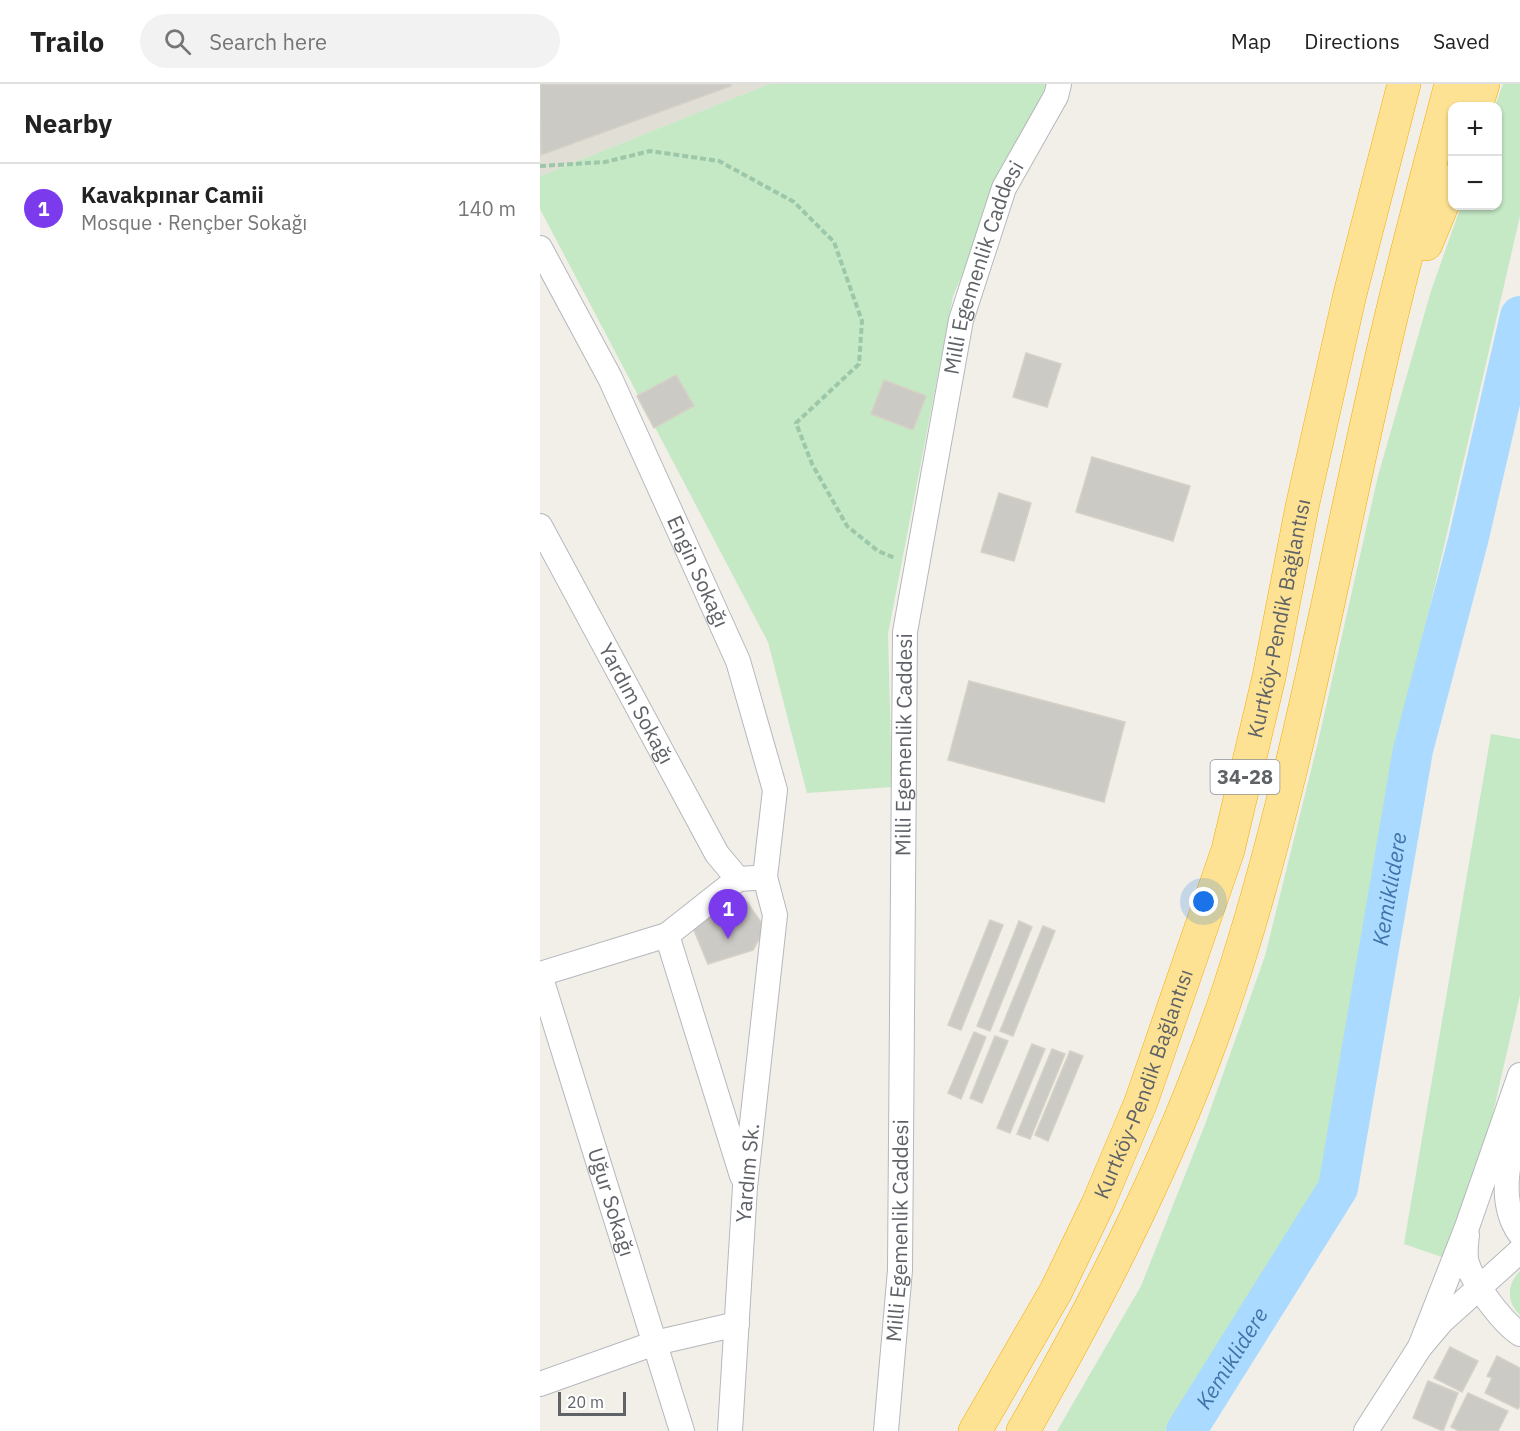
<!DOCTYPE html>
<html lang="en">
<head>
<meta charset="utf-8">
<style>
  :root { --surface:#fff; --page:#f2f2f2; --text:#222; --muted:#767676; --line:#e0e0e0; --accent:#7c3aed }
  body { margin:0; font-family:"IBM Plex Sans",sans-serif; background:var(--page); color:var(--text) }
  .controls { position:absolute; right:18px; top:18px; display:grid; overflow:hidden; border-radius:12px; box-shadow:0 2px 4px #0004 }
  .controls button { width:54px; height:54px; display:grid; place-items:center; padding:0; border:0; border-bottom:2px solid var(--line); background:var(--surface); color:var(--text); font:30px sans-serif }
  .scale { position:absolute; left:18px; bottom:15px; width:68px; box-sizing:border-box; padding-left:6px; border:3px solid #5f6368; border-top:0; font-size:16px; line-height:21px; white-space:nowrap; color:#5f6368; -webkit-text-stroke:4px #fff; paint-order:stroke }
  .you { position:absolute; left:664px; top:818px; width:21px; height:21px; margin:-15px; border:4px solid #fff; border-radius:50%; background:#1a73e8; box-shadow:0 0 0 9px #1a73e833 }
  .badge { display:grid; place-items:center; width:39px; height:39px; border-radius:50%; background:var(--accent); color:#fff; font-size:20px; font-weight:700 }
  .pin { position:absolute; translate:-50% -50px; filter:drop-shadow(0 2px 3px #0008) }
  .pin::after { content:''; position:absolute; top:32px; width:21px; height:18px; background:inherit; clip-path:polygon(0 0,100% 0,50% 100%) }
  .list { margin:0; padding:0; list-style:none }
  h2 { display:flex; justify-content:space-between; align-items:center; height:78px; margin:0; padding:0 24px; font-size:26px }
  h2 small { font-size:20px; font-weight:400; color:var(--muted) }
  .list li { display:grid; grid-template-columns:39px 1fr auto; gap:18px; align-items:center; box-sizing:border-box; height:90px; padding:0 24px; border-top:2px solid var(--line) }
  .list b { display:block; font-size:22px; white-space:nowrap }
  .list p { margin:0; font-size:20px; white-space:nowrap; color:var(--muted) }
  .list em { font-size:20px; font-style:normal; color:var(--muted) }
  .icon { flex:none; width:33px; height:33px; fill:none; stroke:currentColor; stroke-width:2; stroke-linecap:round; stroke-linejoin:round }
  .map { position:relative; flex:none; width:980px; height:1347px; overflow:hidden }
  header { display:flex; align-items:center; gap:36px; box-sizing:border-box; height:84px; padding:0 30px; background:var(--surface); border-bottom:2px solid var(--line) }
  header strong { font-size:28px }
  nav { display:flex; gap:33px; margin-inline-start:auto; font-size:21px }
  .search { width:420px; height:54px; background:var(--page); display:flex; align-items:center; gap:15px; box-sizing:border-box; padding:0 21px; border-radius:33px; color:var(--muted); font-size:22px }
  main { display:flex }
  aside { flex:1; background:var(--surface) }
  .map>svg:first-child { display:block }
  .education { fill:#e1ded6 }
  .green { fill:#c5e8c5 }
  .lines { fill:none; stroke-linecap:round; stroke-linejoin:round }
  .river { stroke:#aadaff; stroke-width:40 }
  .building { fill:#cccac5; stroke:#d6d1c6; stroke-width:1.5 }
  .minor-casing { stroke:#b5b8bc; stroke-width:26 }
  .highway-casing { stroke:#f9ab00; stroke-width:34 }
  .path { stroke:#9cc7a9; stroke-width:4; stroke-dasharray:6 3; stroke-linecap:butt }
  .minor { stroke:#fff; stroke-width:24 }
  .highway { stroke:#fde293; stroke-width:33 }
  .labels { text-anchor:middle; stroke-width:6; stroke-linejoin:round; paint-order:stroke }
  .shield { fill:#fff; stroke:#8f9295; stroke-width:1.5 }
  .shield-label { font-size:20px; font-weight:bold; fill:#5f6368 }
  .street-label { font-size:21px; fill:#5f6368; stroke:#fff }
  .water-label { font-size:22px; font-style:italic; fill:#4174aa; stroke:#fff }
</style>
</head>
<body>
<header>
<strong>Trailo</strong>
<div class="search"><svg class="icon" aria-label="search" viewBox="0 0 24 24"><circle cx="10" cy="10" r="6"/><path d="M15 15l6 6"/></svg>Search here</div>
<nav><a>Map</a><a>Directions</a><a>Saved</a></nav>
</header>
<main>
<aside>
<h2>Nearby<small></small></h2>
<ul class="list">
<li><span class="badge">1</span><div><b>Kavakpınar Camii</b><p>Mosque · Rençber Sokağı</p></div><em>140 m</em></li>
</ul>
</aside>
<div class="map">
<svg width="980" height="1347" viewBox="0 0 980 1347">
  <rect width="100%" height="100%" fill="#f1efe8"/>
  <polygon class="education" points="0,0 229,0 0,92"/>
  <g class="green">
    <polygon points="229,0 507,0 413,212 348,550 352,703 267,709 228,558 0,125 0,92"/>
    <polygon points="963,0 980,0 980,132 866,627 787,1093 625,1347 517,1347 601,1202 666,1038 725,872 778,658 838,392 891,207 921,122 958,122 958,22 955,22"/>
    <polygon points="951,650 980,655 980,911 947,1055 905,1174 864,1160"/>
    <path d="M980,1187V1231C966,1218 967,1200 980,1187Z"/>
  </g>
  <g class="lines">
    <path class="river" id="s1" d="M646,1347L798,1104L873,666L928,457L980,232"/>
  </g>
  <g class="building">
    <polygon points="0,0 191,0 191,2 1,71"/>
    <polygon points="486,269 521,280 507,323 473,313"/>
    <polygon points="136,291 154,322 114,344 97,312"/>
    <polygon points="344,296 386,312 373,346 331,330"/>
    <polygon points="552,373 650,402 633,457 536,428"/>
    <polygon points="459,409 491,419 474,477 441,468"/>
    <polygon points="429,597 585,638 564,718 408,676"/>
    <polygon points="207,818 225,844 213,866 168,880 153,844 180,826"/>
    <polygon points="450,836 463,841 421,946 408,941"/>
    <polygon points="479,837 492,843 450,947 437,942"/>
    <polygon points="503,842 515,847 473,952 460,947"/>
    <polygon points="434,948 446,953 421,1015 408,1009"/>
    <polygon points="455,952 468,957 442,1019 430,1014"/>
    <polygon points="492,960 505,965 470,1049 457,1044"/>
    <polygon points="512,965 525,970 490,1055 477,1050"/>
    <polygon points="530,967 543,972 508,1057 495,1051"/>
    <polygon points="910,1263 938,1277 922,1308 894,1294"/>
    <polygon points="957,1272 980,1284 980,1322 978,1325 945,1309 952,1294 947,1292"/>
    <polygon points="888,1297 918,1309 903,1347 873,1334"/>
    <polygon points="928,1309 968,1327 958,1347 919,1347 911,1343"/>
  </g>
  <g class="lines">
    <defs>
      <g id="minor">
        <path id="s2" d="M0,164L70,294L198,577L235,706L225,793L235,831L205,1103L190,1347"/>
        <path id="s3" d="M0,442L177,770L198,795"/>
        <polyline points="127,851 202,1092"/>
        <polyline points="0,890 127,851 198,795 214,794"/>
        <path id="s4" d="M0,891L142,1347"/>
        <path d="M978,1033C970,1070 956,1117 980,1150"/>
        <path d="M927,1151C926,1159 925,1167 926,1175C930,1196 962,1238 980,1250"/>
        <polyline points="880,1263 927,1143 980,991"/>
        <polyline points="0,1300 115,1259 197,1240"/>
        <path id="s5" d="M346,1347L360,1186L365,548L421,236L464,104L516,12L519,0"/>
        <polyline points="826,1347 880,1263 902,1237 980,1167"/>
      </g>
      <g id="highway">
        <polyline points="936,22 943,0"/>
        <polyline points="886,160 912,97"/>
        <path id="s6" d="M435,1347L516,1207L558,1120L601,1018L688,766L729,593L762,423L810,210L864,0"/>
        <path d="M483,1347C563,1207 637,1062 688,908C760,691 796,464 849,242C868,161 890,81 911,0"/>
      </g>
    </defs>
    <use href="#minor" class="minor-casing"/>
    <use href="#highway" class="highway-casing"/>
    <polyline class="path" points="0,82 65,78 110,67 179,77 254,118 294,158 322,237 319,280 256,339 272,380 307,442 338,467 355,474"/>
    <use href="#minor" class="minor"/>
    <use href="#highway" class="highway"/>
  </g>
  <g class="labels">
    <rect class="shield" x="670.5" y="676" width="69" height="34" rx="4.5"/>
    <g class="shield-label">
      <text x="705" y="700">34-28</text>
    </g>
    <g class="street-label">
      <text dy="7" stroke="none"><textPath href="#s5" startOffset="1173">Milli Egemenlik Caddesi</textPath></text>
      <text dy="7" stroke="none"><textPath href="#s2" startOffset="360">Engin Sokağı</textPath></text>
      <text dy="7" stroke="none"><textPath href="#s6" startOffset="873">Kurtköy-Pendik Bağlantısı</textPath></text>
      <text dy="7" stroke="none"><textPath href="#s3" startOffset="202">Yardım Sokağı</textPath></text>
      <text dy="7" stroke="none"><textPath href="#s5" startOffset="687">Milli Egemenlik Caddesi</textPath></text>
      <text dy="7" stroke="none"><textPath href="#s6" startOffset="387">Kurtköy-Pendik Bağlantısı</textPath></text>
      <text transform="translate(208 1089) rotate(-85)" y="7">Yardım Sk.</text>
      <text dy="7" stroke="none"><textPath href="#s4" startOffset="238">Uğur Sokağı</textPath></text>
      <text dy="7" stroke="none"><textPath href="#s5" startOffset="201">Milli Egemenlik Caddesi</textPath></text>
    </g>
    <g class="water-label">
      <text dy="8" stroke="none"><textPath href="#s1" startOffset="590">Kemiklidere</textPath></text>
      <text dy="8" stroke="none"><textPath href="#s1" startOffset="86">Kemiklidere</textPath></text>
    </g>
  </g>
</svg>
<div class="controls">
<button>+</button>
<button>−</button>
</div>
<div class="scale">20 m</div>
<div class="you"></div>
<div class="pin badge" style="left:188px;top:855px">1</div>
</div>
</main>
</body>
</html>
